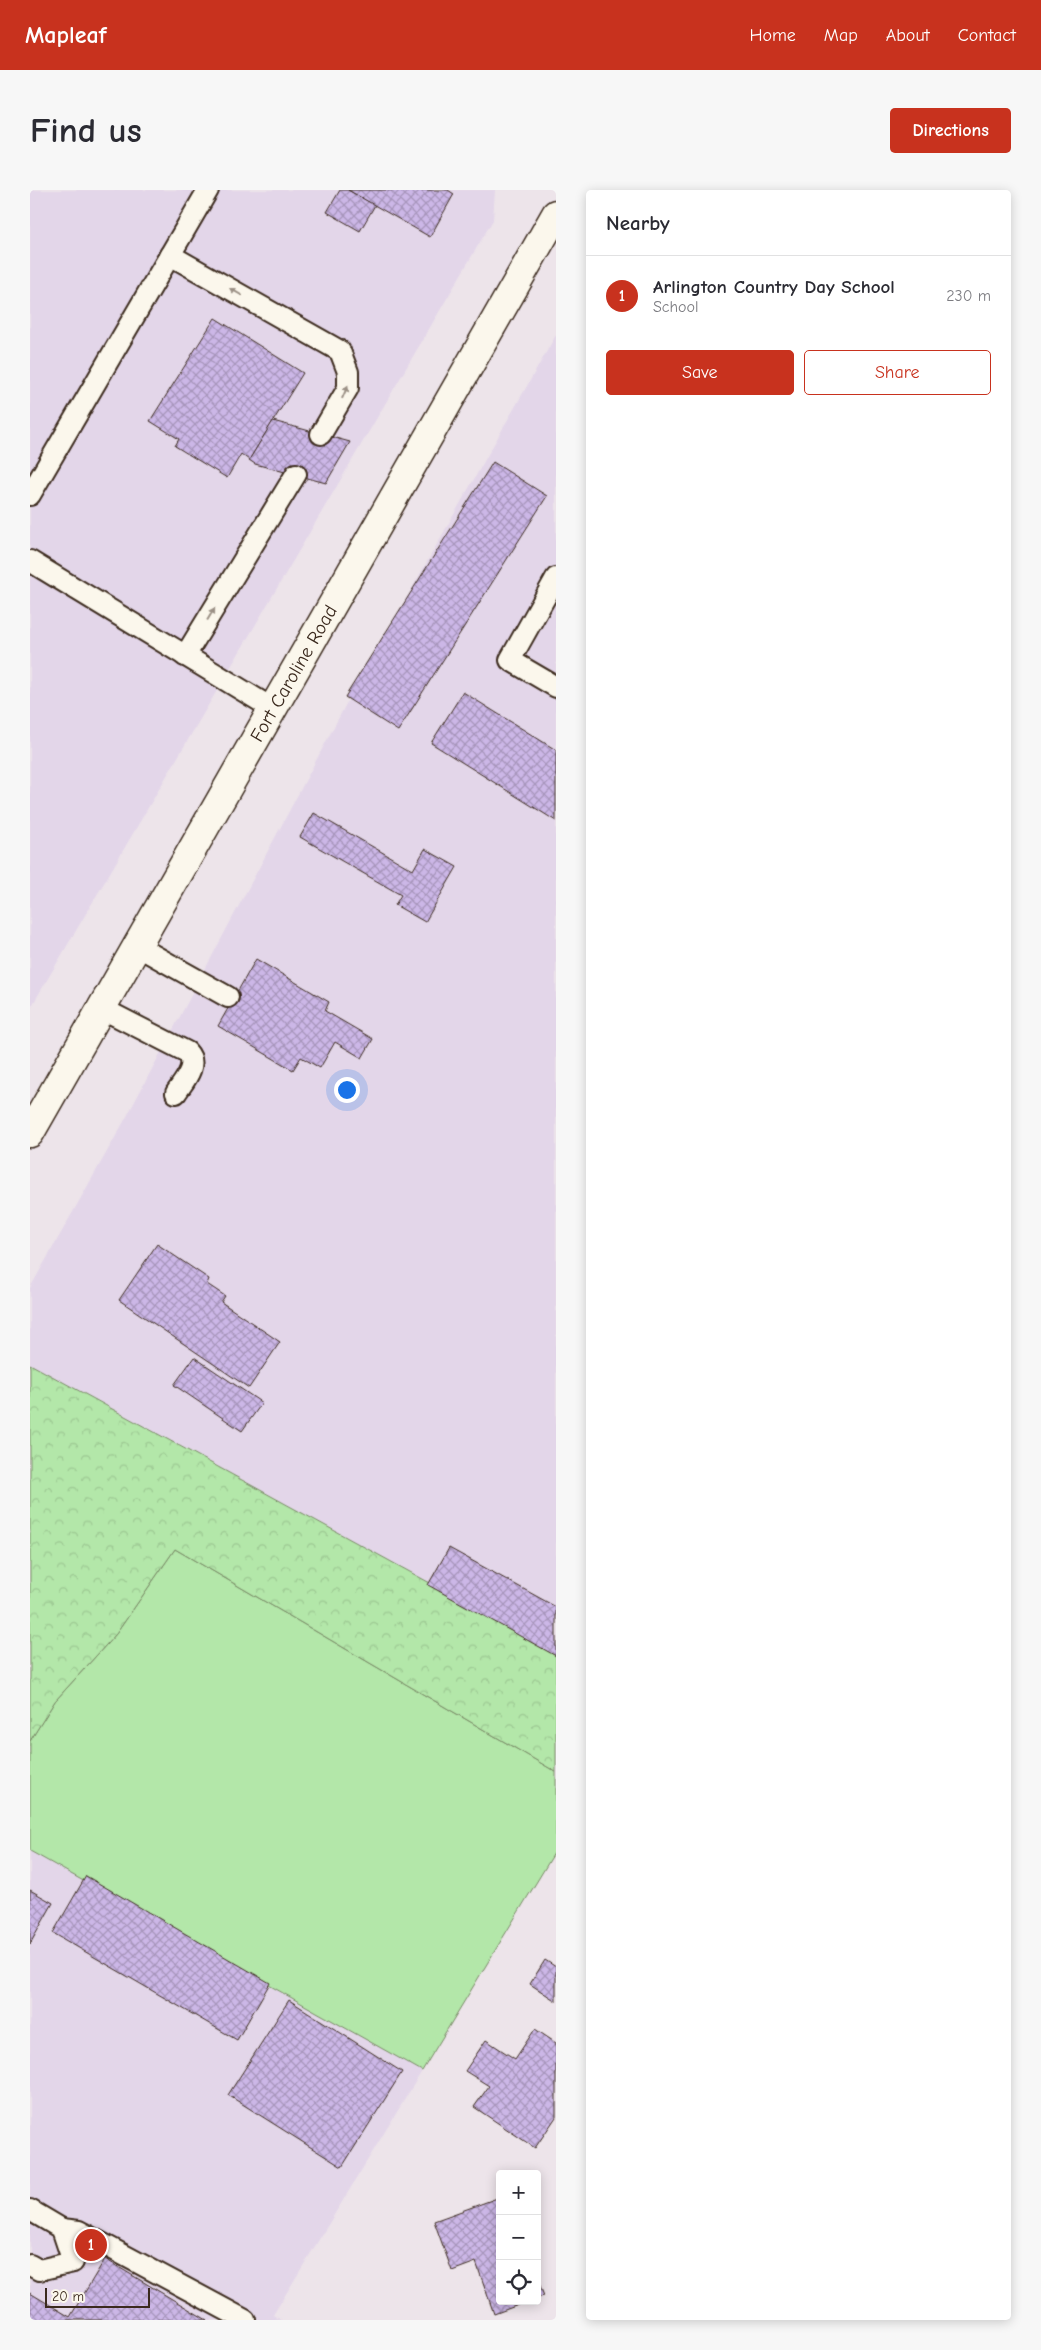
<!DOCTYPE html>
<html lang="en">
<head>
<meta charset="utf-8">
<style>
  :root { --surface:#fff; --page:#f7f7f7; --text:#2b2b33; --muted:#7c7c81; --line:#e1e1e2; --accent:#c8321e }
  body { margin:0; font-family:"Comic Neue",sans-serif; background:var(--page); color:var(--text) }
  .controls { position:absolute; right:15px; bottom:15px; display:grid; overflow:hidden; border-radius:5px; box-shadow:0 2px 12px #0003 }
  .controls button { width:45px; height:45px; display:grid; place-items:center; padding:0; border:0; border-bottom:1px solid var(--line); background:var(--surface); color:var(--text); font:25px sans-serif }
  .scale { position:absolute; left:15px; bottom:12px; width:105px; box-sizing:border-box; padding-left:5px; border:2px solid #3b2a1e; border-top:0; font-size:14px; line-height:18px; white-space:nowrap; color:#3b2a1e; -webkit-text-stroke:4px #fbf7ec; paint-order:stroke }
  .you { position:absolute; left:316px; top:899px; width:18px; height:18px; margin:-12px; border:4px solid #fff; border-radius:50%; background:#1a73e8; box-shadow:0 0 0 8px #1a73e833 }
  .badge { display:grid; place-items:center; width:32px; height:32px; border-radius:50%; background:var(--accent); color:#fff; font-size:16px; font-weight:700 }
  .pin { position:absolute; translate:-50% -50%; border:2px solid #fff; box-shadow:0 1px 5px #0006 }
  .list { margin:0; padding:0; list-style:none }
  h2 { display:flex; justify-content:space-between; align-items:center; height:65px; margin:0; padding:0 20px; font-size:21px }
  h2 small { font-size:16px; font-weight:400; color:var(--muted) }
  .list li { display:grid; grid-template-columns:32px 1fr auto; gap:15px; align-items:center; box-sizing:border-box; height:80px; padding:0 20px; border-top:1px solid var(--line) }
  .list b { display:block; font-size:19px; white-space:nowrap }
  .list p { margin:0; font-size:16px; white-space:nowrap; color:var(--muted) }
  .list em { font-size:16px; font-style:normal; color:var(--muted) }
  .actions { display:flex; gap:10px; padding:15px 20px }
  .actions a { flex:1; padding:11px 0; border:1px solid var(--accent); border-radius:5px; text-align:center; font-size:18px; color:var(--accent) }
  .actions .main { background:var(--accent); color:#fff }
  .icon { flex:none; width:28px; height:28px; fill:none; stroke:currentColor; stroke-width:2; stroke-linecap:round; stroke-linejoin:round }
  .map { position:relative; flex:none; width:526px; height:2130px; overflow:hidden; border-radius:5px }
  header { display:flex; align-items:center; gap:30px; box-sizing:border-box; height:70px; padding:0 25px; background:var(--accent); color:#fff }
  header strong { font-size:24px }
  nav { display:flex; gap:28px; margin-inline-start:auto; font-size:18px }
  .intro { display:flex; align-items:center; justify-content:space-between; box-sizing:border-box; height:120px; padding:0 30px }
  h1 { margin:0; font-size:35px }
  .button { padding:12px 22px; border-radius:5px; background:var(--accent); color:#fff; font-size:18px; font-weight:700 }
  main { display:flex; gap:30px; padding:0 30px }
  aside { flex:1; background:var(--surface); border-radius:5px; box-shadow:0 2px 12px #0003 }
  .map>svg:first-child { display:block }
  .built { fill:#e3d6e9 }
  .grass { fill:#b3e7a9; stroke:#778864 }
  .forest { fill:url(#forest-crowns); stroke:#778864 }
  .building { fill:url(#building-cross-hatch); stroke:#3b2a1e }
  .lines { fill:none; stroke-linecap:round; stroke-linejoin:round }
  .lane-casing { stroke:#3b2a1e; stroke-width:24 }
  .secondary-casing { stroke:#3b2a1e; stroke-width:31 }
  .lane { stroke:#fbf7ec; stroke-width:20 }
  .secondary { stroke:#fbf7ec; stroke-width:28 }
  .oneway { fill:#9b9085 }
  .labels { text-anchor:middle; stroke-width:5; stroke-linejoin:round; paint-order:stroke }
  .street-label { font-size:19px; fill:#3b2a1e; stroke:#fbf7ec }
</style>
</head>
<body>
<header>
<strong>Mapleaf</strong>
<nav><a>Home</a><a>Map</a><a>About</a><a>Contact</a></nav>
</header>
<div class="intro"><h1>Find us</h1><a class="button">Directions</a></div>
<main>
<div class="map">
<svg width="526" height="2130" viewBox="0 0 526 2130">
  <defs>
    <pattern id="forest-crowns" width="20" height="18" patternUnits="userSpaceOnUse" patternTransform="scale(1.25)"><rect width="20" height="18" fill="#b3e7a9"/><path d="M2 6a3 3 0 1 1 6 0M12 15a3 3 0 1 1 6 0" fill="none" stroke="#9bc691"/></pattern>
    <pattern id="building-cross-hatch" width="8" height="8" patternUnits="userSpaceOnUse" patternTransform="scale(1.25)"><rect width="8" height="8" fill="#ccb7e7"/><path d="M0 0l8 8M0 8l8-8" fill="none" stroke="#a795bb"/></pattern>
  </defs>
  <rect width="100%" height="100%" fill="#ede4ea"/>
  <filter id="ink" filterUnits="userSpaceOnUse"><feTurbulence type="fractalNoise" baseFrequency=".02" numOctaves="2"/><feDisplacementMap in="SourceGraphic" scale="10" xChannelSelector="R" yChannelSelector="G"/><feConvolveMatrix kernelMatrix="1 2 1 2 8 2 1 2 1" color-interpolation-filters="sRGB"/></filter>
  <g filter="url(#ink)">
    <g class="built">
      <polygon points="0,0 465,0 463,30 0,819"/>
      <polygon points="526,145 526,1462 0,1174 0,1098 96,928 315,516"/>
      <polygon points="0,1661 392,1881 243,2125 251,2130 0,2130"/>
    </g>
    <polygon class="grass" points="145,1359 526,1582 526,1660 392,1881 0,1661 0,1551 25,1511 86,1444"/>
    <polygon class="forest" points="0,1174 526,1462 526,1582 145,1359 86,1444 25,1511 0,1551"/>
    <g class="building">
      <polygon points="310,0 318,0 345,15 330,41 297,22"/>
      <polygon points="318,0 418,0 424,4 400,47"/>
      <polygon points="185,128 273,183 219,270 211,264 197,288 145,256 149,249 120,231"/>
      <polygon points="243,231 320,252 296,293 225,274 219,270"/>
      <polygon points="463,272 517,306 368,541 315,507"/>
      <polygon points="433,502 526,560 526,631 401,553"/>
      <polygon points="284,623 383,680 395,659 427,677 395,732 365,715 371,705 270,647"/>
      <polygon points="226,769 299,812 295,821 343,849 332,868 305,852 290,878 271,867 263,880 188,836"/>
      <polygon points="127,1054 179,1089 177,1094 195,1106 191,1112 250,1152 219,1198 89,1110"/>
      <polygon points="164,1167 232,1213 212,1241 144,1195"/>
      <polygon points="419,1358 526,1417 526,1466 398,1395"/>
      <polygon points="56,1686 240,1793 207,1850 23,1743"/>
      <polygon points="0,1700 23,1713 0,1754"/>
      <polygon points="515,1770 526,1777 526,1811 500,1794"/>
      <polygon points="259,1810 372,1882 312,1977 198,1905"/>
      <polygon points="505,1839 526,1853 526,1927 505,1958 444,1917 459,1896 435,1881 456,1850 485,1869"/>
      <polygon points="470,2007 470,2111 499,2111 464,2124 446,2072 422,2081 404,2031"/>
      <polygon points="75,2069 177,2130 0,2130 0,2103 40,2127"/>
      <polygon points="507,2088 514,2106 507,2108"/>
    </g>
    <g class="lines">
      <defs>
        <g id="lane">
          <polyline points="140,65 310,161 318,182 318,198 291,244"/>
          <polyline points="0,305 178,0"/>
          <polyline points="0,371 243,519"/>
          <polyline points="526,388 480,470 526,497"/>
          <polyline points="155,466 266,284"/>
          <polyline points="107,756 198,807"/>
          <path d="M71,818L157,862C169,875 154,891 146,903"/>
          <polyline points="0,2020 32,2039 43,2072 9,2080 0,2075"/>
          <polyline points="32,2039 49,2041 215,2130"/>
        </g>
        <polyline id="secondary" points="0,943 526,24"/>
      </defs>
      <use href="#lane" class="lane-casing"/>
      <use href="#secondary" class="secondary-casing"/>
      <use href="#lane" class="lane"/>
      <use href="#secondary" class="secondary"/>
    </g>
    <defs><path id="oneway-solid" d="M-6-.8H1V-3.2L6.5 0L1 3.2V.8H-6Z" transform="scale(1.25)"/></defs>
    <g class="oneway">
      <use href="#oneway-solid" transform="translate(206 102) rotate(-150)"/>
      <use href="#oneway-solid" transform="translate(315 202) rotate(-66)"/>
      <use href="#oneway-solid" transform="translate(181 424) rotate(-59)"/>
    </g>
  </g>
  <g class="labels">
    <g class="street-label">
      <text transform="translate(263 483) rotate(-60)" y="7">Fort Caroline Road</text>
    </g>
  </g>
</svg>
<div class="controls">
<button>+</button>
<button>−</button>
<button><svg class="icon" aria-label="locate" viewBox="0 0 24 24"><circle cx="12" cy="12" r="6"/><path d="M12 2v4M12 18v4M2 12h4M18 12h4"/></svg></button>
</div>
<div class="scale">20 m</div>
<div class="you"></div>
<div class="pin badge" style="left:61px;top:2055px">1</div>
</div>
<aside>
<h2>Nearby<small></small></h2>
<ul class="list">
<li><span class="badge">1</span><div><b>Arlington Country Day School</b><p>School</p></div><em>230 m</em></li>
</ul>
<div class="actions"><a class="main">Save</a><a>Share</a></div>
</aside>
</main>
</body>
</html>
